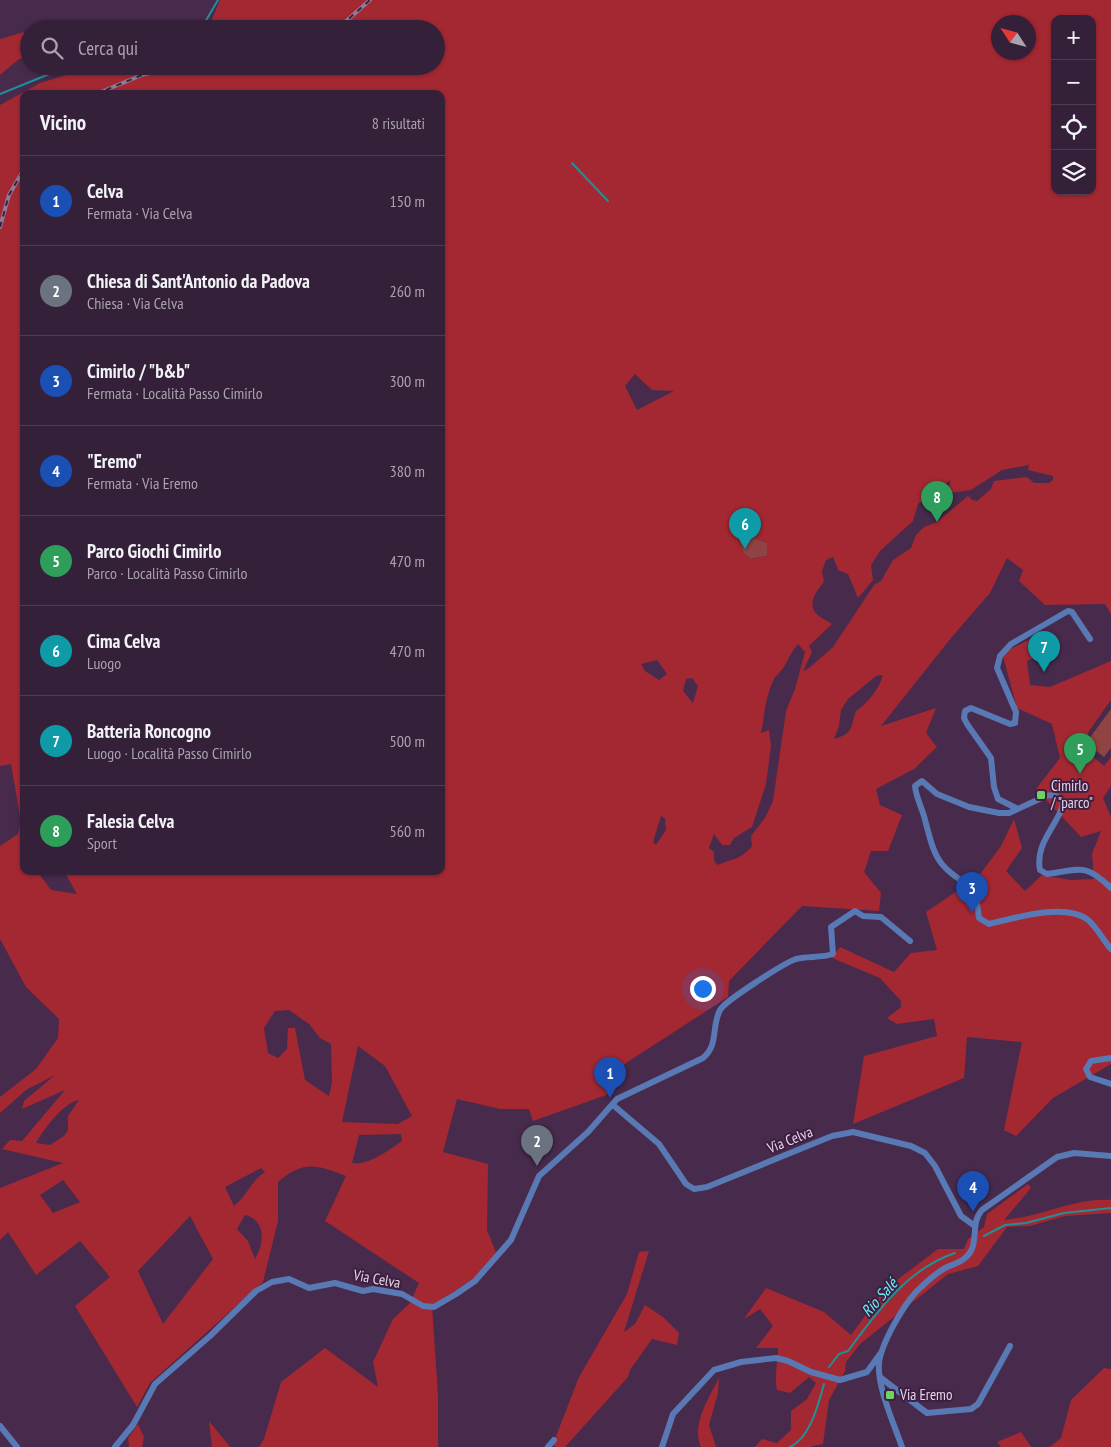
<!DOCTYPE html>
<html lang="it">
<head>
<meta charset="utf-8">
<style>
  :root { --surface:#352039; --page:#402d44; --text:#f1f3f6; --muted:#aaa3ae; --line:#4f3e53; --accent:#6dd361 }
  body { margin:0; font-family:"PT Sans Narrow",sans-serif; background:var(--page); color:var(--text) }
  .controls { position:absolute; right:15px; top:15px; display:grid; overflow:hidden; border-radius:10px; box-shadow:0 1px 4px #0004 }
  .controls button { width:45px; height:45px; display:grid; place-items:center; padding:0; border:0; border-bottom:1px solid var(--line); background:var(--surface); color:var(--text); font:25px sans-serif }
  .compass { position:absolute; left:991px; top:15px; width:45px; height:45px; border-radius:50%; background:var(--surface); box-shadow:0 1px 4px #0004; rotate:306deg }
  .you { position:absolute; left:702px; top:988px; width:18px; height:18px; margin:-12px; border:4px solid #fff; border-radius:50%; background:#1a73e8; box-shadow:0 0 0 8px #1a73e833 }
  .badge { display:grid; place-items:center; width:32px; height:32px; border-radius:50%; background:var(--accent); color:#fff; font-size:16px; font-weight:700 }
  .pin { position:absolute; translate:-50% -41px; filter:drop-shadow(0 1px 2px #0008) }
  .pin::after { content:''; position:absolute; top:26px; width:18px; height:15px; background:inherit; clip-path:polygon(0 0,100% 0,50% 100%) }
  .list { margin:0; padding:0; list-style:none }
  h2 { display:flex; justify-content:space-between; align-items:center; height:65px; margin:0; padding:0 20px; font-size:21px }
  h2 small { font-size:16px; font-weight:400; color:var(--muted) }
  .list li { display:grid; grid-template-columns:32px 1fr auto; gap:15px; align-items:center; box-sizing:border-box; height:90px; padding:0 20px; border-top:1px solid var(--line) }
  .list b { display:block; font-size:19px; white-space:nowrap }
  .list p { margin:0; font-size:16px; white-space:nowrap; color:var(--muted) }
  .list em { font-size:16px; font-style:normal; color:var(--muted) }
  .icon { flex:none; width:28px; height:28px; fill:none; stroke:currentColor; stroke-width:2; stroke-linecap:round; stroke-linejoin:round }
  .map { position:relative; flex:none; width:1111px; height:1447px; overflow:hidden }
  .search { position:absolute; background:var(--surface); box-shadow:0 1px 4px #0004; left:20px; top:20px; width:425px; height:55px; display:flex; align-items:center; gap:12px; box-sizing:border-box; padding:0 18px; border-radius:28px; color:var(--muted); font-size:19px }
  .panel { position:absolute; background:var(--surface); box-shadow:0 1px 4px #0004; left:20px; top:90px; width:425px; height:785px; border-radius:10px }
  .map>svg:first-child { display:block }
  .green { fill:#8f4343 }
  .forest { fill:#a42832; fill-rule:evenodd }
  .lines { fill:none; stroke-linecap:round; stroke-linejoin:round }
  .stream { stroke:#1e9199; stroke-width:2 }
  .minor { stroke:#5879b4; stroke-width:6 }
  .rail-casing { stroke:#917a96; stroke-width:4 }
  .rail { stroke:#3d2041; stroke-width:2; stroke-dasharray:5.5; stroke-linecap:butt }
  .poi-dot { fill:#6dd361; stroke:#3d2041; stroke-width:2 }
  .labels { text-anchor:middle; stroke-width:4; stroke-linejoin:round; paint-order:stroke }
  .poi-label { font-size:15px; fill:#e6d4e9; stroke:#3d2041; text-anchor:start }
  .street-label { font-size:15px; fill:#e6d4e9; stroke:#3d2041 }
  .water-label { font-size:16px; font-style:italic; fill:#6eeef7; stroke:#3d2041 }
</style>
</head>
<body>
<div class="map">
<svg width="1111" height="1447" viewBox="0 0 1111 1447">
  <rect width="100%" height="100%" fill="#472a4c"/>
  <g class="green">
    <polygon points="746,534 767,543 767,556 751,559 743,553 739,539"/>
    <polygon points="1111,709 1111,748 1104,757 1086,743"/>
  </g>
  <g class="forest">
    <path d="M220,0H1111V614L1105,604L1045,605L1019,581L1023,570L1007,558L990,593L951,638L881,726L936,708L926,733L937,747L914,769L876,789L880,805L902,815L888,851H871L864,872L881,893L879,911L802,906L729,981L728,997L606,1076L612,1093L533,1121L529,1109H500L457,1099L443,1152L488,1164L487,1230L497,1255L474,1278L432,1306L438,1395V1447H259L264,1439L281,1382L325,1348L378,1387L373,1362L393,1319L410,1303L419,1283L325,1221L346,1176C317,1165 304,1160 278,1182V1221L263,1282L150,1383L137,1407L75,1306L110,1277L80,1241L36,1275L8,1232L0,1240V1188L63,1163L2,1149L10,1140L22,1141L65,1090L22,1109L24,1101L55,1075L26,1090L0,1113V1097L36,1069L58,1038L59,1019L26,987L0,939V846L18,834L21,822L11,764L0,766V105L40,83L96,66H436V29H208ZM1055,19H1092V191H1055ZM998,22H1028V52H998ZM24,94H441V871H64L77,894L51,890L37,871H24V852L20,847L24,843ZM635,374L652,390L674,391L637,410L625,386ZM1029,465L1028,470L1053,476V480L1049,483H1034L1027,477L994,481L991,489L977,501L972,500L968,496L937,522L924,527L916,535L911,548L893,560L881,581L874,585L833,647L809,668L803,671L812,652L809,646L832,624C827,620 818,617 815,612C808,602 817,590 824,582L822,571L826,560L833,557L838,570L848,574L858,598L873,580L871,565L880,551L913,521L918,504L950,480L949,493L971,490L1002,470ZM746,534L767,543V556L751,559L743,553L739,539ZM798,644L805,652L795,689L786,711L773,801L765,818L751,836L752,846C742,859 732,859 717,865L714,860V852L709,848L714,834L722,845H730L734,838L752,827L766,784L771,746L769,730L761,733C765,714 765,697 774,679C776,675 781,672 784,667C789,658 791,652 798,644ZM657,660L667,674L659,680L645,671L641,664ZM883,675C879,689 868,703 856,711C850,728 854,733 834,739L839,726L841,710L848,699L876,676ZM692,678L698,686L693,703L683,691L686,679ZM661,816L665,818L666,830L656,845L653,842ZM289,1010L309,1024L320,1038L331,1044L332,1082L329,1096L305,1080L295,1028H288L287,1049L278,1058L268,1053L264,1028L275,1011ZM358,1046L385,1066L412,1116L398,1124L342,1122ZM79,1100L68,1116V1130L64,1136L50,1145L36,1143C44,1129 63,1103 79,1100ZM401,1134L402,1141C389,1150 368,1166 352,1163L359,1135ZM261,1168L265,1172C251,1181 247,1196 234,1206L225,1187ZM63,1180L80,1202L53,1213L40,1195ZM245,1215C267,1221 264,1243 255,1259L248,1241L237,1229ZM190,1216L213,1259L163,1324L138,1271Z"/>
    <polygon points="24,32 29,39 29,57 19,59 0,75 0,39"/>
    <polygon points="1046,632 1053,648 1027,661 1030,685 1050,687 1111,661 1111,700 1089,731 1083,748 1104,766 1111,757 1111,786 1103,798 1111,817 1111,1064 1053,1098 1016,1136 1004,1130 1022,1042 967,1037 964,1078 853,1124 864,1056 937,1036 934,1019 897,1024 887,1018 901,1007 901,1001 880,978 832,958 840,947 894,972 911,953 937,950 926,912 978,877 1001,846 1014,819 1022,848 1006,871 1025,891 1042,875 1071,880 1094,879 1092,854 1101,831 1081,837 1036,789 1060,758 1052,724 1017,708 1002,653"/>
    <path d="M1028,1184L1031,1188L1004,1220C1041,1217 1076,1197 1111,1200V1213L1065,1216L1030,1226L1007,1227L978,1266L948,1274L860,1344L846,1362L845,1371L829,1400L823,1444L809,1447H755L762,1439L777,1443L791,1430V1411L807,1399L816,1383L809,1377L790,1393L777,1390C774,1375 778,1363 778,1348H756L773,1326L760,1309L744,1319L766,1288L824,1312L851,1335L885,1289L938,1249H964L968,1239L984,1227L987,1214Z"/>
    <polygon points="649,1251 624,1332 635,1324 645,1305 663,1317 679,1333 677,1345 652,1339 630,1370 628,1377 565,1447 556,1447 553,1444 579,1377 627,1294 639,1252"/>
    <polygon points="1104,1368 1111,1369 1111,1447 1050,1447 1061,1438 1071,1400"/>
    <path d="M719,1378L718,1393L709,1425L716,1447H701C691,1424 709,1398 719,1378Z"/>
    <polygon points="209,1421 230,1447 212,1447"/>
    <polygon points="138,1424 144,1437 142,1447 129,1447 128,1438"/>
    <polygon points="1021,1432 1031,1447 1001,1447 997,1442"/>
  </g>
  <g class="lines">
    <g class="stream">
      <polyline points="154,29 163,29"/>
      <polyline points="201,29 218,0"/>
      <polyline points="0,94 69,66"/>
      <polyline points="572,163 608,201"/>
      <polyline points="984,1236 1005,1225 1026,1223 1064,1213 1111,1208"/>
      <path d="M829,1367L839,1354L848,1351C877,1312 907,1269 955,1253"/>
      <path d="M790,1447C811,1437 818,1404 824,1384"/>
    </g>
    <g class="minor">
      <polyline points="1016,808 998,799 994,787 991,758 967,724 964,718 965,711 971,708 1010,724 1015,723 1016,712 997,668 1000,656 1011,644 1068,611 1072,612 1090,639"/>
      <path d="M1111,888C1084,862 1080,870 1047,874L1040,870C1035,845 1054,829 1062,808L1063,802C1058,796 1053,794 1046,796L1009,813H999L969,807L937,794L922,781L915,786C916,797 921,806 924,816C935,858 936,867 975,889L979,918L989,924C1014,918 1064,903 1087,919C1097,927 1103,940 1111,949"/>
      <polyline points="1111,1058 1091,1061 1086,1069 1090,1077 1111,1084"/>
      <polyline points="613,1105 659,1144 686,1184 694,1189 707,1187 832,1136 853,1132 911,1146 925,1153 935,1166 961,1216 975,1226"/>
      <polyline points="881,1378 927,1413 971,1409 978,1404 1010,1346"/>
      <polyline points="0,1426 17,1447"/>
      <path d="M115,1447L133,1425L155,1384L210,1336L256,1291L272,1282L289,1279L309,1288L335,1283L363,1291L373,1289L402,1294L423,1306L434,1307L456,1294L475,1281L511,1240L539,1176L588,1132L617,1099L703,1058C719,1045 711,1027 720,1010C725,1001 784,963 796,959C808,956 821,958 833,954L831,927L855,911L863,916L881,917L910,941"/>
      <polyline points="548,1447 554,1440"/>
      <polyline points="662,1447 673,1414 714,1370 741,1362 776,1358 788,1361 811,1372 840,1380 867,1372 880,1354"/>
      <path d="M902,1447C894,1424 877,1387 879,1363C881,1344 903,1306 916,1292C924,1284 935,1274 945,1268C951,1265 960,1263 965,1258C981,1245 969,1224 982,1210L1057,1157L1074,1153L1111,1156"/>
    </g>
    <defs>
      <g id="rail">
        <polyline points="330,29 344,23 370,0"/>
        <polyline points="96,94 142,75 179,66"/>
        <polyline points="0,227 9,195 24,169"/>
      </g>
    </defs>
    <use href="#rail" class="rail-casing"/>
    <use href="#rail" class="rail"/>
  </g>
  <g class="poi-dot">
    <rect x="1036" y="790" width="10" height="10" rx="2.5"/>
    <rect x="885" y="1390" width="10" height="10" rx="2.5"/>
  </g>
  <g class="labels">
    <g class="poi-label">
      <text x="1051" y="791">Cimirlo<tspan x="1051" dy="17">/ "parco"</tspan></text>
      <text x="900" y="1400">Via Eremo</text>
    </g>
    <g class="street-label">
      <text transform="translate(790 1140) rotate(-22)" y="5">Via Celva</text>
      <text transform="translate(377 1279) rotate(10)" y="5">Via Celva</text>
    </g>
    <g class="water-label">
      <text transform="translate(879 1297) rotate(-48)" y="6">Rio Salé</text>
    </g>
  </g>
</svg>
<div class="controls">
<button>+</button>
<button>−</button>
<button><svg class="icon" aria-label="locate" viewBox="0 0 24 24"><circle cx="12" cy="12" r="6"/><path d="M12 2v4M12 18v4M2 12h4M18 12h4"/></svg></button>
<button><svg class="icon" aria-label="layers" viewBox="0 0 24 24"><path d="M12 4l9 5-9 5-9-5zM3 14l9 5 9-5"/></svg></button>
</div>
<svg class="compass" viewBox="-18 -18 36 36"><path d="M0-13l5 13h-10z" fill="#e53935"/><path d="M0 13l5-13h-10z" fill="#aaa3ae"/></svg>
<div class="you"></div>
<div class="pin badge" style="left:610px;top:1098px;background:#1a4fb4">1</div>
<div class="pin badge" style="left:537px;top:1166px;background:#6b7280">2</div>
<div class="pin badge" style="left:972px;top:913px;background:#1a4fb4">3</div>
<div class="pin badge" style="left:973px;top:1212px;background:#1a4fb4">4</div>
<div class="pin badge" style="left:1080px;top:774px;background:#2e9e5b">5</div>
<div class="pin badge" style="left:745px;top:549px;background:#0f9aa8">6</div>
<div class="pin badge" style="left:1044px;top:672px;background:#0f9aa8">7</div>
<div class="pin badge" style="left:937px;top:522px;background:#2e9e5b">8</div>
<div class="search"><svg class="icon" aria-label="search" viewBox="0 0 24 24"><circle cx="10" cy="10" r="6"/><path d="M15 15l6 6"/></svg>Cerca qui</div>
<section class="panel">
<h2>Vicino<small>8 risultati</small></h2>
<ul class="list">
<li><span class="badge" style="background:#1a4fb4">1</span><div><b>Celva</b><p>Fermata · Via Celva</p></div><em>150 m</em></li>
<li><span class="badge" style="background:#6b7280">2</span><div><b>Chiesa di Sant'Antonio da Padova</b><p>Chiesa · Via Celva</p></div><em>260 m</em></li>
<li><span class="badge" style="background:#1a4fb4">3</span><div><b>Cimirlo / &quot;b&amp;b&quot;</b><p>Fermata · Località Passo Cimirlo</p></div><em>300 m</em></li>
<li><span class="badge" style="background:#1a4fb4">4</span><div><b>&quot;Eremo&quot;</b><p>Fermata · Via Eremo</p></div><em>380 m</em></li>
<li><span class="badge" style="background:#2e9e5b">5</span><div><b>Parco Giochi Cimirlo</b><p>Parco · Località Passo Cimirlo</p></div><em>470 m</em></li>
<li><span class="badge" style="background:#0f9aa8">6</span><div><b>Cima Celva</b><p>Luogo</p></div><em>470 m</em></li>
<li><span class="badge" style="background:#0f9aa8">7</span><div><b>Batteria Roncogno</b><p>Luogo · Località Passo Cimirlo</p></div><em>500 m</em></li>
<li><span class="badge" style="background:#2e9e5b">8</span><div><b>Falesia Celva</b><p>Sport</p></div><em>560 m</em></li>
</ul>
</section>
</div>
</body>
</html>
